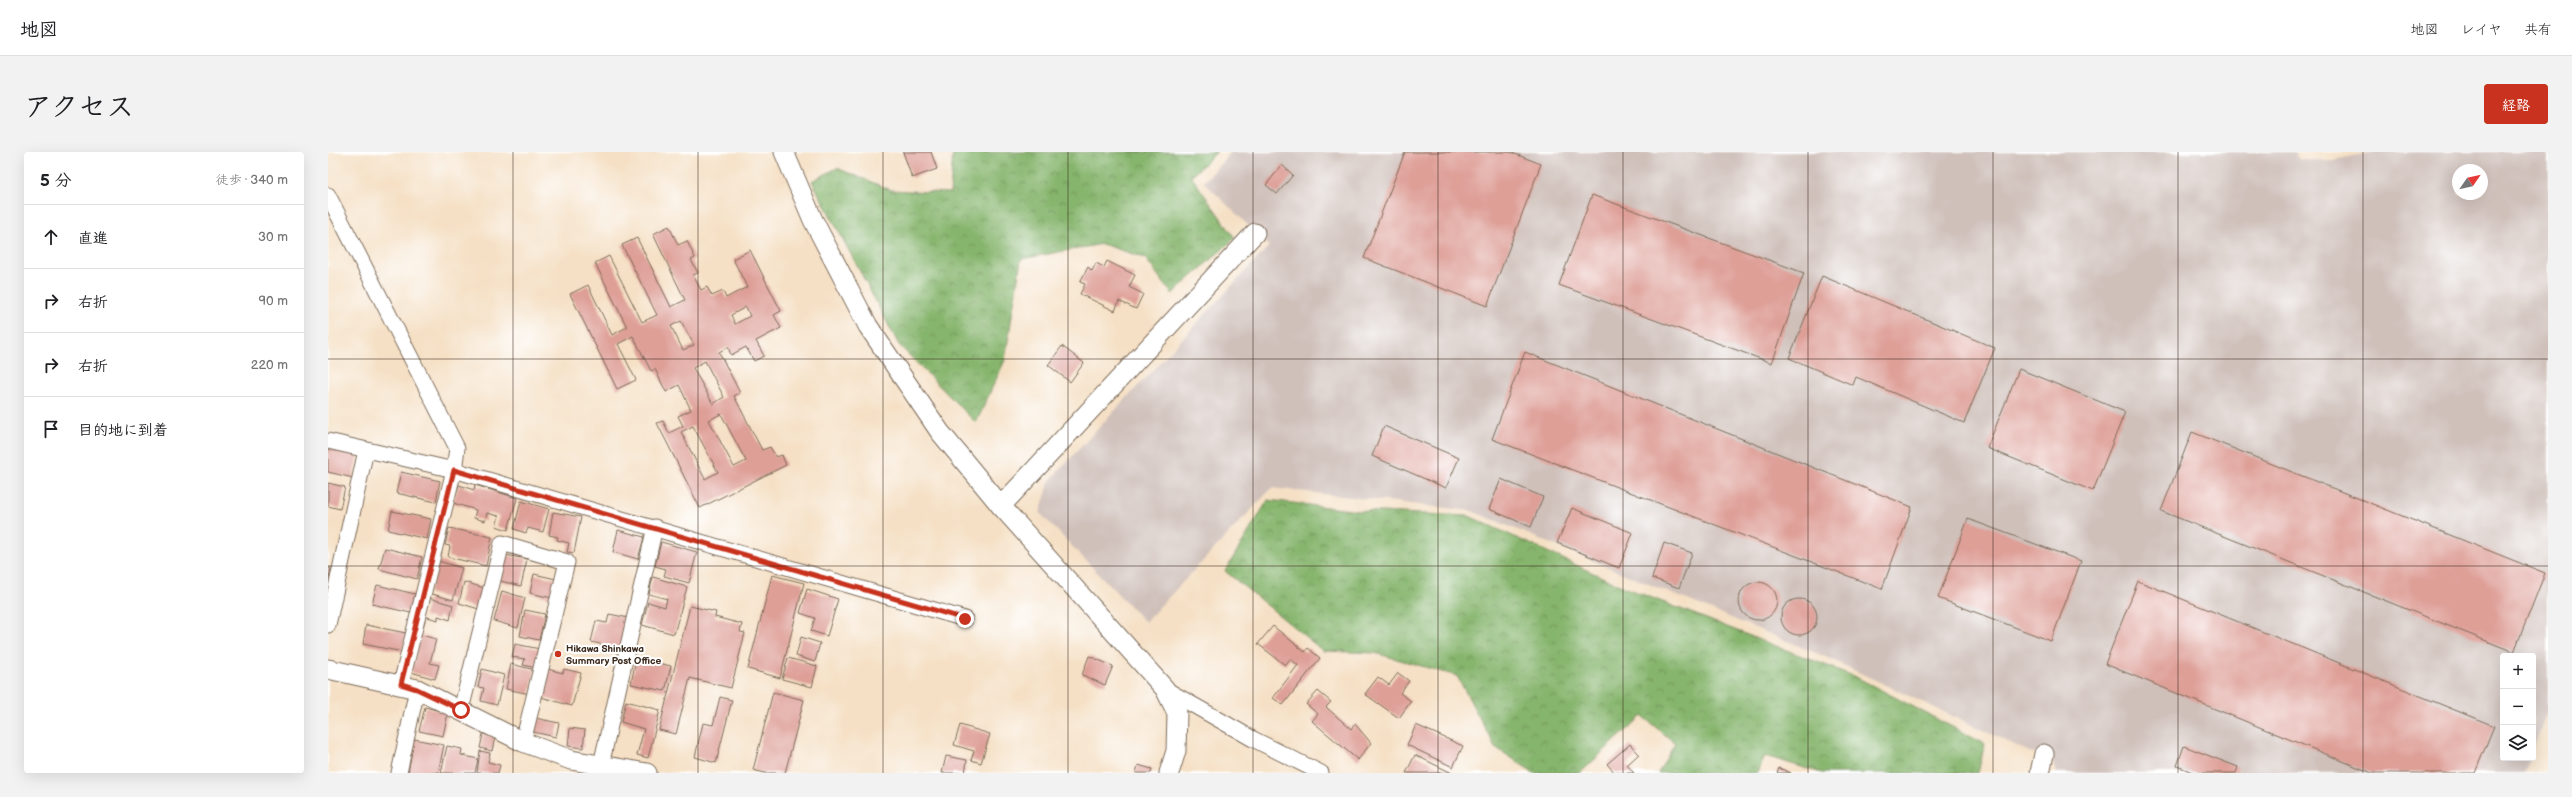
<!DOCTYPE html>
<html lang="ja">
<head>
<meta charset="utf-8">
<style>
  :root { --surface:#fff; --page:#f2f2f2; --text:#202124; --muted:#757577; --line:#e0e0e0; --accent:#c8321e }
  body { margin:0; font-family:"Balsamiq Sans","Klee One",sans-serif; background:var(--page); color:var(--text) }
  .controls { position:absolute; right:12px; bottom:12px; display:grid; overflow:hidden; border-radius:4px; box-shadow:0 4px 16px #0002 }
  .controls button { width:36px; height:36px; display:grid; place-items:center; padding:0; border:0; border-bottom:1px solid var(--line); background:var(--surface); color:var(--text); font:20px sans-serif }
  .compass { position:absolute; left:2124px; top:12px; width:36px; height:36px; border-radius:50%; background:var(--surface); box-shadow:0 4px 16px #0002; rotate:56deg }
  .stop { position:absolute; width:12px; height:12px; margin:-9px; border:3px solid #c8321e; border-radius:50%; background:#fff }
  .stop.end { background:#c8321e; border-color:#fff; box-shadow:0 1px 4px #0008 }
  .list { margin:0; padding:0; list-style:none }
  h2 { display:flex; justify-content:space-between; align-items:center; height:52px; margin:0; padding:0 16px; font-size:17px }
  h2 small { font-size:13px; font-weight:400; color:var(--muted) }
  .list li { display:grid; grid-template-columns:26px 1fr auto; gap:12px; align-items:center; box-sizing:border-box; height:64px; padding:0 16px; border-top:1px solid var(--line) }
  .list b { display:block; font-size:15px; white-space:nowrap }
  .list em { font-size:13px; font-style:normal; color:var(--muted) }
  .icon { flex:none; width:22px; height:22px; fill:none; stroke:currentColor; stroke-width:2; stroke-linecap:round; stroke-linejoin:round }
  .map { position:relative; flex:none; width:2220px; height:621px; overflow:hidden; border-radius:4px }
  header { display:flex; align-items:center; gap:24px; box-sizing:border-box; height:56px; padding:0 20px; background:var(--surface); border-bottom:1px solid var(--line) }
  header strong { font-size:19px }
  nav { display:flex; gap:22px; margin-inline-start:auto; font-size:14px }
  .intro { display:flex; align-items:center; justify-content:space-between; box-sizing:border-box; height:96px; padding:0 24px }
  h1 { margin:0; font-size:28px }
  .button { padding:10px 18px; border-radius:4px; background:var(--accent); color:#fff; font-size:14px; font-weight:700 }
  main { display:flex; gap:24px; padding:0 24px }
  aside { flex:1; background:var(--surface); border-radius:4px; box-shadow:0 4px 16px #0002 }
  .map>svg:first-child { display:block }
  .industrial { fill:#cfc0ba; fill-rule:evenodd }
  .forest { fill:url(#forest-crowns); stroke:#607046 }
  .building { fill:#de9f97; fill-rule:evenodd }
  .lines { fill:none; stroke-linecap:round; stroke-linejoin:round }
  .minor-casing { stroke:#7c6a58; stroke-width:17 }
  .tertiary-casing { stroke:#7c6a58; stroke-width:21 }
  .minor { stroke:#fff; stroke-width:15 }
  .tertiary { stroke:#fff; stroke-width:19 }
  .route { stroke:#c8321e; stroke-width:5 }
  .grid { fill:none; stroke:#3b2a1e; stroke-width:1; stroke-opacity:0.55 }
  .poi-dot { fill:#c8321e; stroke:#fff; stroke-width:1.5 }
  .labels { text-anchor:middle; stroke-width:4; stroke-linejoin:round; paint-order:stroke }
  .poi-label { font-size:10px; font-weight:bold; fill:#3b2a1e; stroke:#fff; text-anchor:start }
</style>
</head>
<body>
<header>
<strong>地図</strong>
<nav><a>地図</a><a>レイヤ</a><a>共有</a></nav>
</header>
<div class="intro"><h1>アクセス</h1><a class="button">経路</a></div>
<main>
<aside>
<h2>5 分<small>徒歩 · 340 m</small></h2>
<ul class="list">
<li><svg class="icon" aria-label="ahead" viewBox="0 0 24 24"><path d="M12 20V5M6 11l6-6 6 6"/></svg><div><b>直進</b></div><em>30 m</em></li>
<li><svg class="icon" aria-label="right" viewBox="0 0 24 24"><path d="M7 20v-9h11M14 6l5 5-5 5"/></svg><div><b>右折</b></div><em>90 m</em></li>
<li><svg class="icon" aria-label="right" viewBox="0 0 24 24"><path d="M7 20v-9h11M14 6l5 5-5 5"/></svg><div><b>右折</b></div><em>220 m</em></li>
<li><svg class="icon" aria-label="arrive" viewBox="0 0 24 24"><path d="M6 21V4h12l-3 4 3 4H6"/></svg><div><b>目的地に到着</b></div></li>
</ul>
</aside>
<div class="map">
<svg width="2220" height="621" viewBox="0 0 2220 621">
  <defs>
    <pattern id="forest-crowns" width="20" height="18" patternUnits="userSpaceOnUse"><rect width="20" height="18" fill="#86b56d"/><path d="M2 6a3 3 0 1 1 6 0M12 15a3 3 0 1 1 6 0" fill="none" stroke="#6f9359"/></pattern>
  </defs>
  <rect width="100%" height="100%" fill="#fff"/>
  <filter id="ink" filterUnits="userSpaceOnUse"><feTurbulence type="fractalNoise" baseFrequency=".025" numOctaves="2"/><feDisplacementMap in="SourceGraphic" scale="8" xChannelSelector="R" yChannelSelector="G"/><feConvolveMatrix kernelMatrix="1 2 1 2 8 2 1 2 1" color-interpolation-filters="sRGB"/></filter>
  <filter id="wash" filterUnits="userSpaceOnUse"><feTurbulence type="fractalNoise" baseFrequency=".012" numOctaves="4" result="noise"/><feDisplacementMap in="SourceGraphic" scale="16" xChannelSelector="R" yChannelSelector="G"/><feGaussianBlur stdDeviation="0.9" result="paint"/><feColorMatrix in="noise" values="0 0 0 0 0 0 0 0 0 0 0 0 0 0 0 0 0 1.4 0 .05"/><feComposite in="paint" operator="in"/></filter>
  <g filter="url(#wash)">
    <rect width="100%" height="100%" fill="#f5e0c5"/>
    <path class="industrial" d="M903,0H1967L1972,8H2005L2045,0H2220V556L2205,597V504H2175V606H2202L2196,621H1728L1725,611L1500,506L1144,359L944,336L817,470L712,361L722,328L941,94L876,30ZM2130,18H2154V42H2130Z"/>
    <g class="forest">
      <polygon points="625,0 889,0 863,24 907,86 844,142 817,106 774,92 693,107 677,208 648,271 571,193 484,29 509,16 563,38 622,41"/>
      <polygon points="940,348 1031,359 1141,364 1296,435 1528,525 1657,592 1650,621 1494,621 1437,604 1430,621 1330,621 1347,591 1314,564 1252,621 1206,621 1167,595 1129,524 1047,501 995,499 897,419"/>
    </g>
    <g id="blocks">
      <g class="building">
        <polygon points="575,0 603,0 609,17 584,26"/>
        <polygon points="1077,0 1182,0 1213,12 1159,154 1036,106"/>
        <polygon points="954,13 965,23 949,42 938,33"/>
        <polygon points="1264,43 1476,121 1444,211 1231,133"/>
        <path d="M341,74L350,93L359,89L367,106L363,108L370,121L365,123L373,138L379,135L384,144L395,139L398,146L419,135L405,107L422,98L453,159L446,163L453,176L428,189L436,204L426,209L418,195L403,203L400,195L391,200L412,241L406,244L434,298L442,295L448,305L454,303L458,313L372,356L329,271L335,269L341,281L355,274L350,264L363,258L351,233L338,240L327,217L323,219L305,184L290,192L308,228L289,237L242,142L260,133L284,183L299,175L267,111L281,104L314,170L329,163L294,93L309,86L343,155L357,148L325,82ZM418,155L422,164L407,172L403,163ZM353,169L366,193L355,198L343,174ZM377,209L396,245L385,252L365,216ZM393,262L418,309L406,315L381,268ZM365,274L390,320L377,327L353,280Z"/>
        <polygon points="779,109 807,123 801,135 815,142 808,157 791,149 787,159 752,142 757,132 752,130 760,115 764,119 768,111 776,115"/>
        <polygon points="1494,124 1667,196 1636,271 1528,225 1525,233 1461,206"/>
        <polygon points="734,194 756,211 742,230 720,213"/>
        <polygon points="1197,200 1584,355 1554,437 1164,287"/>
        <polygon points="1691,217 1797,260 1765,339 1659,296"/>
        <polygon points="1056,274 1131,306 1118,336 1044,304"/>
        <polygon points="1864,280 2217,421 2186,500 1833,359"/>
        <polygon points="0,296 30,303 25,326 0,320"/>
        <polygon points="73,320 112,329 108,350 68,341"/>
        <polygon points="1173,327 1215,345 1203,375 1161,357"/>
        <polygon points="0,331 17,335 12,357 0,354"/>
        <polygon points="131,333 146,338 147,333 189,346 180,378 168,374 171,364 159,361 157,369 146,366 148,358 125,351"/>
        <polygon points="193,349 221,357 215,380 200,376 198,381 186,377"/>
        <polygon points="1244,356 1305,381 1291,416 1229,391"/>
        <polygon points="64,359 103,367 99,387 60,378"/>
        <polygon points="225,360 253,365 246,401 239,400 241,391 229,388 230,385 221,383"/>
        <polygon points="1640,367 1753,409 1723,489 1610,446"/>
        <polygon points="121,376 164,385 158,414 120,405 122,394 117,393"/>
        <polygon points="290,378 316,385 310,407 285,400"/>
        <polygon points="333,390 369,400 361,431 336,424 338,417 327,414"/>
        <polygon points="1336,391 1364,401 1351,436 1324,426"/>
        <polygon points="57,396 94,405 89,427 51,417"/>
        <polygon points="177,403 199,407 193,434 172,429"/>
        <polygon points="110,409 134,416 125,448 101,441"/>
        <polygon points="0,416 3,416 1,427 0,426"/>
        <polygon points="206,422 228,427 224,446 202,441"/>
        <polygon points="444,423 476,431 452,526 420,517"/>
        <polygon points="325,425 359,435 346,482 314,473 320,450 337,455 339,447 321,442"/>
        <polygon points="1810,429 2166,574 2147,621 2044,621 1777,512"/>
        <polygon points="136,430 160,437 154,458 131,451"/>
        <circle cx="1430" cy="449" r="19"/>
        <polygon points="49,433 87,442 83,461 44,452"/>
        <polygon points="479,437 510,447 499,484 483,479 487,466 472,461"/>
        <polygon points="174,439 197,446 190,476 166,469"/>
        <polygon points="101,446 125,453 122,468 110,464 110,468 96,464"/>
        <circle cx="1471" cy="465" r="18"/>
        <polygon points="362,454 388,460 387,465 414,472 412,480 417,481 403,536 362,526 348,582 331,578"/>
        <polygon points="197,458 217,462 211,488 192,484"/>
        <polygon points="281,462 301,466 294,497 263,490 268,469 279,471"/>
        <polygon points="38,473 78,481 75,500 35,492"/>
        <polygon points="945,474 977,500 980,496 992,506 955,553 945,546 970,513 962,507 957,513 930,492"/>
        <polygon points="93,483 108,487 102,511 111,513 107,527 83,520"/>
        <polygon points="473,485 492,491 487,510 468,504"/>
        <polygon points="187,492 212,497 208,516 195,513 197,507 184,505"/>
        <polygon points="761,504 785,514 777,533 754,523"/>
        <polygon points="308,506 343,514 337,539 303,532"/>
        <polygon points="460,506 489,514 484,535 454,527"/>
        <polygon points="183,512 207,518 202,542 178,537"/>
        <polygon points="154,517 176,523 169,553 153,549 156,536 150,535"/>
        <polygon points="220,517 235,521 236,517 253,521 244,554 213,545"/>
        <polygon points="1070,521 1081,529 1072,541 1083,549 1071,566 1037,542 1050,525 1061,533"/>
        <polygon points="990,539 1003,550 998,555 1023,577 1027,572 1043,591 1030,608 984,569 990,562 978,552"/>
        <polygon points="445,540 476,548 457,621 437,621 425,618"/>
        <polygon points="392,545 404,548 388,611 367,605 375,571 385,573"/>
        <polygon points="298,549 332,558 320,606 309,603 316,577 293,570"/>
        <polygon points="97,555 120,561 115,584 91,579"/>
        <polygon points="207,566 231,571 228,585 205,580"/>
        <polygon points="632,573 662,582 653,611 643,608 646,599 626,593"/>
        <polygon points="1088,573 1135,594 1125,615 1079,593"/>
        <polygon points="242,576 257,578 255,596 240,594"/>
        <polygon points="155,582 167,585 164,599 152,596"/>
        <polygon points="86,587 116,593 110,621 80,621"/>
        <polygon points="1302,592 1311,602 1299,613 1306,621 1287,621 1279,612"/>
        <polygon points="119,594 134,597 133,603 150,607 147,621 113,621"/>
        <polygon points="1856,594 1910,615 1908,621 1867,621 1849,614"/>
        <polygon points="152,599 162,601 160,610 172,613 170,621 149,621"/>
        <polygon points="1087,603 1124,621 1078,621"/>
        <polygon points="618,604 639,608 637,621 614,621"/>
        <polygon points="810,613 824,617 823,621 808,621"/>
        <polygon points="1451,616 1463,621 1449,621"/>
      </g>
    </g>
  </g>
  <g filter="url(#ink)">
    <use href="#blocks" fill-opacity="0" stroke="#7c6a58" stroke-width="1"/>
    <g class="lines">
      <defs>
        <g id="minor">
          <polyline points="0,43 129,296 126,318 73,532"/>
          <polyline points="0,289 126,318 637,467"/>
          <polyline points="0,473 38,298"/>
          <polyline points="837,537 925,587 993,621"/>
          <polyline points="133,558 174,391 239,410 195,590"/>
          <polyline points="273,613 327,375"/>
          <polyline points="71,621 89,537"/>
        </g>
        <g id="tertiary">
          <polyline points="456,0 485,68 540,174 612,280 673,354 837,537 849,561 848,599 841,621"/>
          <polyline points="673,354 927,81"/>
          <polyline points="0,517 89,537 195,590 243,608 319,621"/>
          <polyline points="1712,621 1716,602"/>
        </g>
      </defs>
      <use href="#minor" class="minor-casing"/>
      <use href="#tertiary" class="tertiary-casing"/>
      <use href="#minor" class="minor"/>
      <use href="#tertiary" class="tertiary"/>
    </g>
  </g>
  <g class="lines" filter="url(#ink)">
    <polyline class="route" points="133,558 89,537 73,532 126,318 637,467"/>
  </g>
  <path class="grid" d="M185,0V621M370,0V621M555,0V621M740,0V621M925,0V621M1110,0V621M1295,0V621M1480,0V621M1665,0V621M1850,0V621M2035,0V621M0,207H2220M0,414H2220"/>
  <circle class="poi-dot" cx="230" cy="502" r="4"/>
  <g class="labels">
    <g class="poi-label">
      <text x="238" y="500">Hikawa Shinkawa<tspan x="238" dy="12">Summary Post Office</tspan></text>
    </g>
  </g>
</svg>
<div class="controls">
<button>+</button>
<button>−</button>
<button><svg class="icon" aria-label="layers" viewBox="0 0 24 24"><path d="M12 4l9 5-9 5-9-5zM3 14l9 5 9-5"/></svg></button>
</div>
<svg class="compass" viewBox="-18 -18 36 36"><path d="M0-13l5 13h-10z" fill="#e53935"/><path d="M0 13l5-13h-10z" fill="#757577"/></svg>
<div class="stop" style="left:133px;top:558px"></div>
<div class="stop end" style="left:637px;top:467px"></div>
</div>
</main>
</body>
</html>
